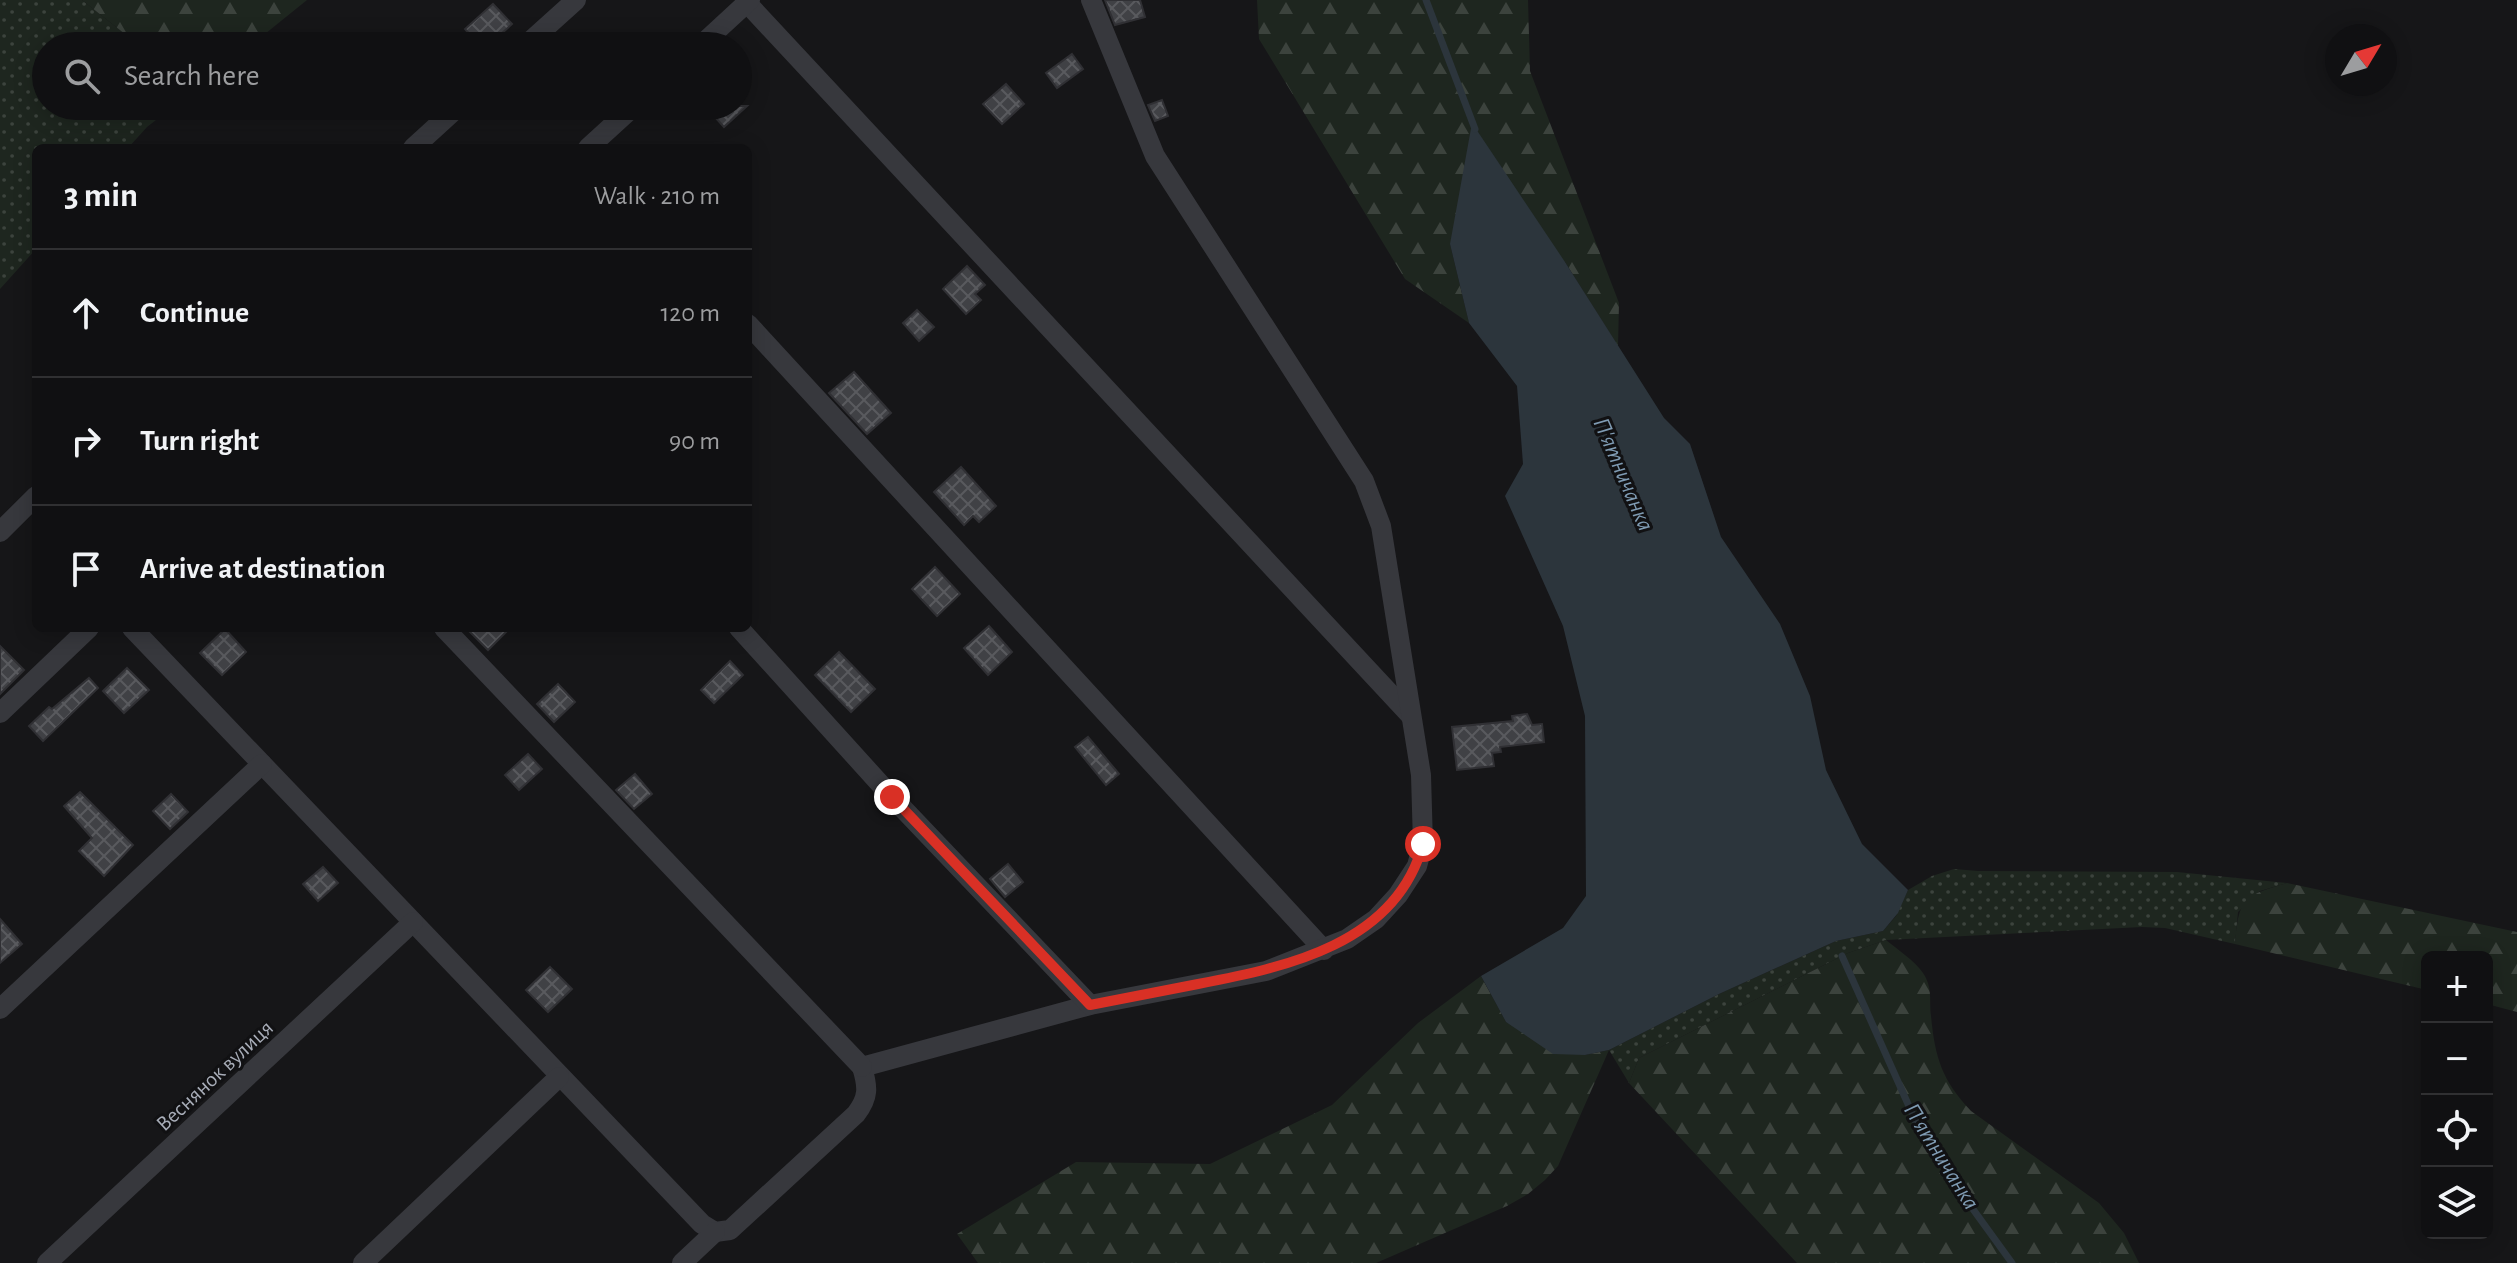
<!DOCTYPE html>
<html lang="en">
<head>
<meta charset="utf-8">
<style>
  :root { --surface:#101012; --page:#19191b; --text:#f1f3f6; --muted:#9c9d9f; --line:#303032 }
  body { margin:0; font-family:"Alegreya Sans",sans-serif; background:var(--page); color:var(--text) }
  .controls { position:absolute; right:24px; bottom:24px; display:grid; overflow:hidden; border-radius:12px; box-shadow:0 4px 20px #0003 }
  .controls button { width:72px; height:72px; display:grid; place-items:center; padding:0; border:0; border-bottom:2px solid var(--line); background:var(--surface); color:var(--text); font:40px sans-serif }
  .compass { position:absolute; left:2325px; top:24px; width:72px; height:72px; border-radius:50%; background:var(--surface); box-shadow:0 4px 20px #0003; rotate:52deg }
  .stop { position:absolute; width:24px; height:24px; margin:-18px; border:6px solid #d93025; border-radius:50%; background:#fff }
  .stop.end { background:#d93025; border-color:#fff; box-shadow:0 2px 8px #0008 }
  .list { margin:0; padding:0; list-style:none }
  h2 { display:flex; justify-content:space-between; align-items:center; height:104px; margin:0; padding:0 32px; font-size:34px }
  h2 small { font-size:26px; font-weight:400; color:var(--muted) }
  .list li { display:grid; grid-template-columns:52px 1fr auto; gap:24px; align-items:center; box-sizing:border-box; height:128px; padding:0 32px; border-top:2px solid var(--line) }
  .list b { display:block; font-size:30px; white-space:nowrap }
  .list em { font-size:26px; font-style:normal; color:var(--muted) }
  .icon { flex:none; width:44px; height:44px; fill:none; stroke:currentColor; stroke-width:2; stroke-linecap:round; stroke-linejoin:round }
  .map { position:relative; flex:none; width:2517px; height:1263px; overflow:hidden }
  .search { position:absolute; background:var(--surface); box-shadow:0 4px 20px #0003; left:32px; top:32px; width:720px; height:88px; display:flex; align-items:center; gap:20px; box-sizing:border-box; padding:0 28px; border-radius:44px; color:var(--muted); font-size:30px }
  .panel { position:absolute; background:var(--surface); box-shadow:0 4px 20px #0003; left:32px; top:144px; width:720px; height:488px; border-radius:12px }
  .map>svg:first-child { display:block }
  .grass { fill:url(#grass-dots) }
  .forest { fill:url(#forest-firs) }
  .water { fill:#2c353c }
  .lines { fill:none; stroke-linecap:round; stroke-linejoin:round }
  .stream { stroke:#2c353c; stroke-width:7 }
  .building { fill:url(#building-cross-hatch); stroke:#303034; stroke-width:2 }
  .street { stroke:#37383d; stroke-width:20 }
  .route { stroke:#d93025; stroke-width:10 }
  .labels { text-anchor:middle; stroke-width:6; stroke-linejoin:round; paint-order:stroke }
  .street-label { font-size:22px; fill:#a8adb8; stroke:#111113 }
  .water-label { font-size:24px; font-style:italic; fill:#7f9bb3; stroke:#111113 }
</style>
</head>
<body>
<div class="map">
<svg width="2517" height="1263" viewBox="0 0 2517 1263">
  <defs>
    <pattern id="grass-dots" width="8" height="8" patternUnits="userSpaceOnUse" patternTransform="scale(2)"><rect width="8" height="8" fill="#1e261f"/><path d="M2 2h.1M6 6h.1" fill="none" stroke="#3c433d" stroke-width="1.8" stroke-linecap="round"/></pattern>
    <pattern id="forest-firs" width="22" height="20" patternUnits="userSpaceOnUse" patternTransform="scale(2)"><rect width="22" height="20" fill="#1e261f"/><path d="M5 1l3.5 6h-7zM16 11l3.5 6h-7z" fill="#3c433d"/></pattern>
    <pattern id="building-cross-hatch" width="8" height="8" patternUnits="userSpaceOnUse" patternTransform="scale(2)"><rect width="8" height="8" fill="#404145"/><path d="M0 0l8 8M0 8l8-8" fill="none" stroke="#595a5e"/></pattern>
  </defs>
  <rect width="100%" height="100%" fill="#161618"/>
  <g class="grass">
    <polygon points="0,0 82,0 140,46 46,46 46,106 174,106 147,127 128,148 36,148 36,249 0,289"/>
    <polygon points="1954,869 1978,871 2177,872 2287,883 2260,891 2238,912 2235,944 2165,928 2142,927 1886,940 1848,953 1639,1058 1629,1083 1609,1050 1719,994 1836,941 1883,931 1896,916 1908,890 1932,876"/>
  </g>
  <g class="forest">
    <polygon points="82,0 307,0 250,46 140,46"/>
    <polygon points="1257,0 1528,0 1530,71 1619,303 1618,346 1565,262 1450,244 1469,323 1405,279 1259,39"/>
    <path d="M2287,883L2517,932V1012L2487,1004V957H2427V990L2235,944C2239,898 2243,896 2287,883Z"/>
    <path d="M1886,940C1898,950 1914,960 1923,973C1933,988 1929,1000 1931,1016C1935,1058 1942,1080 1971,1111L2099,1203L2124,1233L2139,1263H1797L1629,1083L1639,1058L1848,953Z"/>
    <polygon points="1481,976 1506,1022 1585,1055 1609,1050 1558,1166 1545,1180 1528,1194 1507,1206 1376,1263 978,1263 957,1234 1076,1162 1210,1164 1332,1105 1418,1023"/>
  </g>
  <polygon class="water" points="1472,123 1565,262 1664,418 1690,444 1721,537 1780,624 1810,696 1826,770 1862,844 1908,890 1898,913 1883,931 1836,941 1719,994 1609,1050 1585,1055 1553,1054 1506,1022 1481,976 1563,928 1586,896 1585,716 1563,626 1505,496 1523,464 1517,386 1469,323 1450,244"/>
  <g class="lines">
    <g class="stream">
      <polyline points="1426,0 1475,129"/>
      <polyline points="1842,956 1916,1122 1954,1183 2012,1263"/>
    </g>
  </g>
  <g class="building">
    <polygon points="1105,0 1140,0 1145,17 1115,25"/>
    <polygon points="493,4 512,24 488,46 480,46 465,29"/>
    <polygon points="1072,54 1083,69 1057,88 1046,73"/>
    <polygon points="1006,84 1024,104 1002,124 983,104"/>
    <polygon points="1162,100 1168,116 1155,121 1148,105"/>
    <polygon points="705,106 747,106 724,127"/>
    <polygon points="967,266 985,285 975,294 981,300 966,314 943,289"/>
    <polygon points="917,310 934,327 919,341 903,323"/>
    <polygon points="854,372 891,413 867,434 829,393"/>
    <polygon points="961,467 996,506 979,522 973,516 964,525 934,492"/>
    <polygon points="935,567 960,594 937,616 912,589"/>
    <polygon points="989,626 1012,652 988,675 964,648"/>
    <polygon points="466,628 510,628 488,650"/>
    <polygon points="225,629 246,652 222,675 200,653"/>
    <polygon points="0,646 24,670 0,694"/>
    <polygon points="839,652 875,689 851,712 815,675"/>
    <polygon points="730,661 743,675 714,703 701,690"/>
    <polygon points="127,668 149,690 124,713 103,691"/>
    <polygon points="89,678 98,688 43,741 29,726 49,707 52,709"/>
    <polygon points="558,684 575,702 554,722 537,704"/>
    <polygon points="1527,714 1532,725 1542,724 1544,742 1500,747 1501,752 1492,753 1494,766 1457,770 1452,727 1513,721 1512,716"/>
    <polygon points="1088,737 1119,774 1106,785 1075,747"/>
    <polygon points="528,754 542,769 519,790 505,775"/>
    <polygon points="635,774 652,794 634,809 616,790"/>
    <polygon points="80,792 133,845 104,876 79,851 92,838 64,806"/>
    <polygon points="171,794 188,812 170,829 153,811"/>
    <polygon points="1008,864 1023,882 1005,897 990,879"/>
    <polygon points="323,867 338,883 318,901 303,884"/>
    <polygon points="0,919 22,944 0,963"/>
    <polygon points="550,967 572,989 548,1012 526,990"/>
  </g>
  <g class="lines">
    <g class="street">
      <polyline points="747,3 1411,716"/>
      <polyline points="525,46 576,0"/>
      <polyline points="700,46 750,0"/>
      <polyline points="413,148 459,106"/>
      <polyline points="588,148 634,106"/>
      <polyline points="748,324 1324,950"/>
      <polyline points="0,532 36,496"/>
      <path d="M132,628L702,1224L715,1232L730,1230L856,1114C869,1097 868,1087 862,1067L1090,1005L1266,971L1347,939L1376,919L1398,895L1417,866L1423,844L1421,775L1381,526L1364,481L1155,156L1091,0"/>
      <polyline points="444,628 862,1067"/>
      <polyline points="739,628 892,797 1090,1005"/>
      <polyline points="0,713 89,628"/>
      <polyline points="0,1009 262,764"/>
      <polyline points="47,1263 413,922"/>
      <polyline points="363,1263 559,1077"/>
      <polyline points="682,1263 715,1232"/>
    </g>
  </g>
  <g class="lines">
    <path class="route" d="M892,797L1090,1005C1126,998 1162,991 1198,984C1287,967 1396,944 1423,844"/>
  </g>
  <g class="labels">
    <g class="street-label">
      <text transform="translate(214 1075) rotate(-43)" y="8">Веснянок вулиця</text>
    </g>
    <g class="water-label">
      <text transform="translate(1624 474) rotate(67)" y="8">П'ятничанка</text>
      <text transform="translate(1942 1156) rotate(58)" y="8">П'ятничанка</text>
    </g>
  </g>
</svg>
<div class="controls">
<button>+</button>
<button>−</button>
<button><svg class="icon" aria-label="locate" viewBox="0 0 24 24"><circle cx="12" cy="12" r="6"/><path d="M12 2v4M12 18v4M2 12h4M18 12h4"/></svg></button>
<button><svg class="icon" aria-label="layers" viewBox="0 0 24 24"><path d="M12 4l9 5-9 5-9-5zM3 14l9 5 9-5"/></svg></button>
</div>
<svg class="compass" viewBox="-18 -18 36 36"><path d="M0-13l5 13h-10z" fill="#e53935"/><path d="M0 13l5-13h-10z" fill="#9c9d9f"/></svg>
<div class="stop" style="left:1423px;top:844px"></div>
<div class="stop end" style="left:892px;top:797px"></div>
<div class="search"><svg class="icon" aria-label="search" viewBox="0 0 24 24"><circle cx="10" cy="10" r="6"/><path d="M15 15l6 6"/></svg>Search here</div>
<section class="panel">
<h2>3 min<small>Walk · 210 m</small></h2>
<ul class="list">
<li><svg class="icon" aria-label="ahead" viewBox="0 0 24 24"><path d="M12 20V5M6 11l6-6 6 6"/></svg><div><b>Continue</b></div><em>120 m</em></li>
<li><svg class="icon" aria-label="right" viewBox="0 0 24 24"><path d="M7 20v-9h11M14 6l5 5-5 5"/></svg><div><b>Turn right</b></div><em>90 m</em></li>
<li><svg class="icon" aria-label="arrive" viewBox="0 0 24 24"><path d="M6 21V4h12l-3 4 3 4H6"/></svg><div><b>Arrive at destination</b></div></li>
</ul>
</section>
</div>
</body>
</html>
